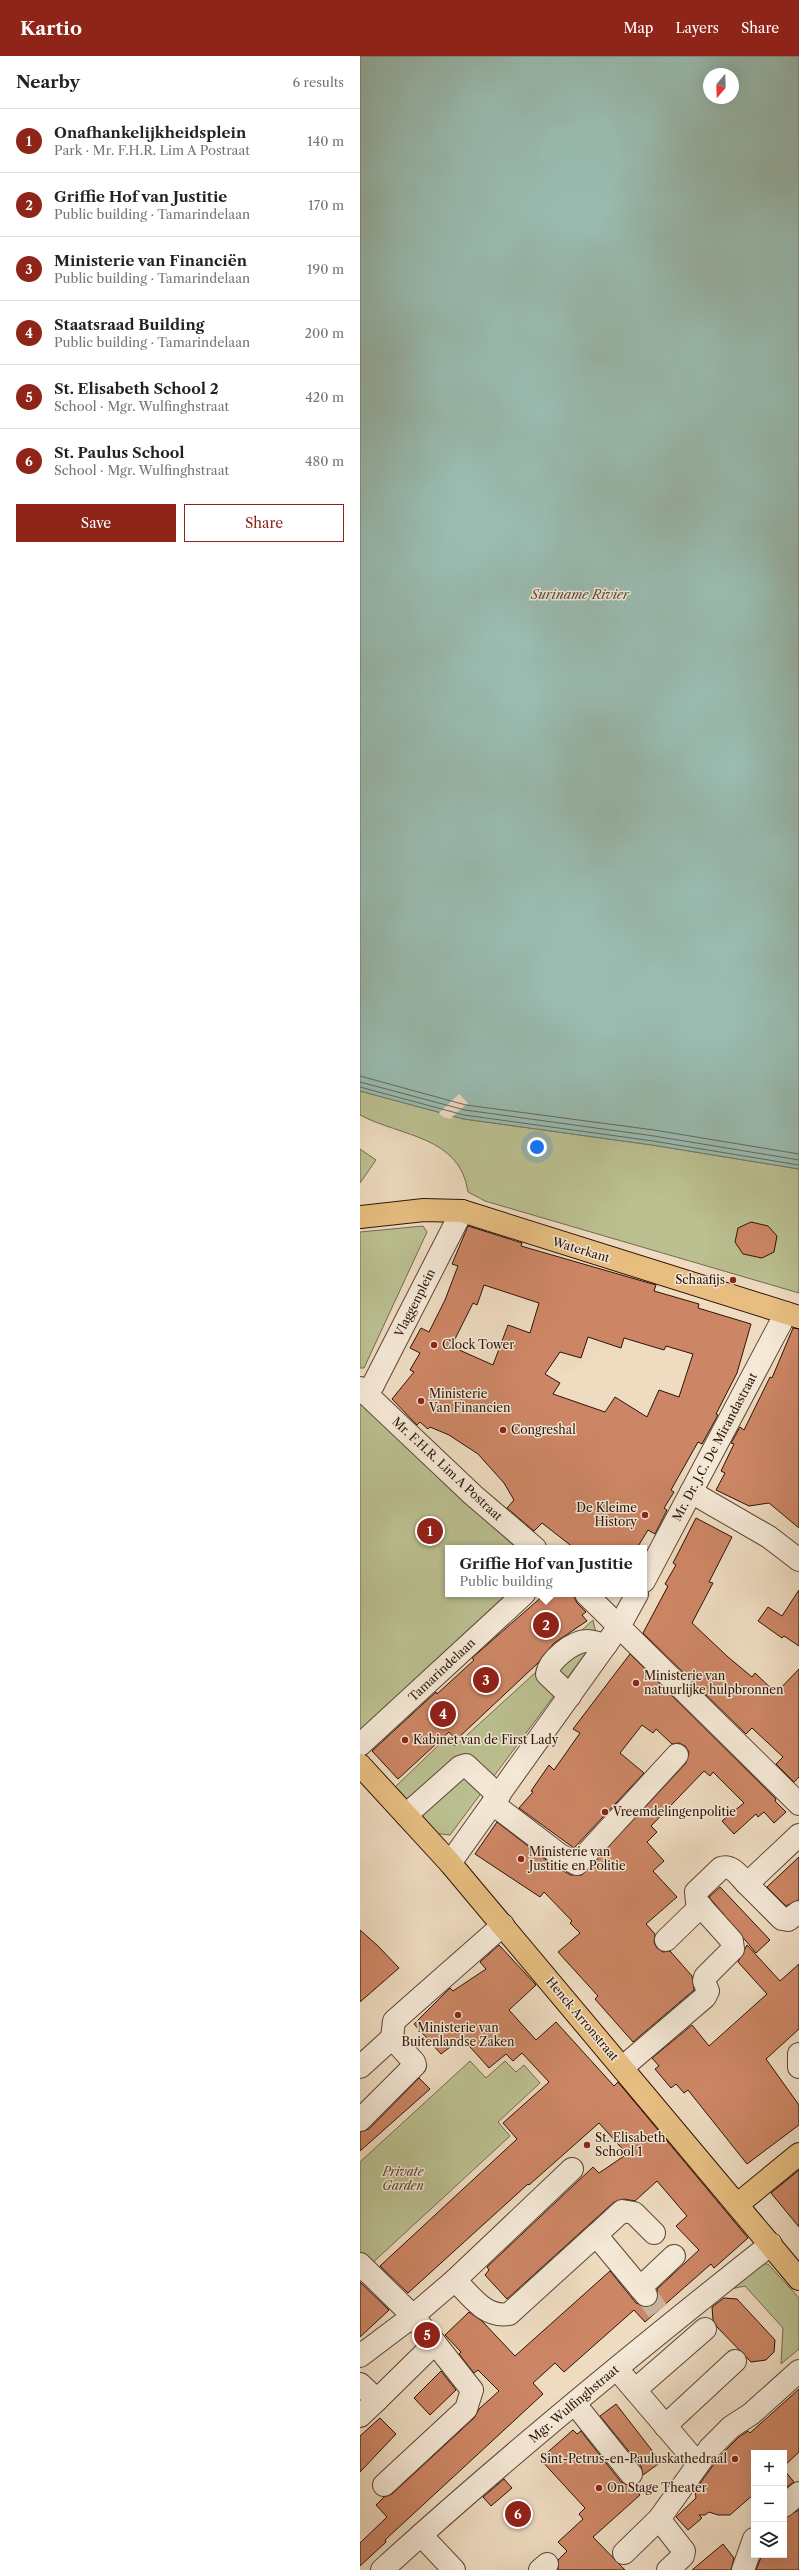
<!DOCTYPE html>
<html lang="en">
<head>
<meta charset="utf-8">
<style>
  :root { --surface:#fff; --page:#f6f6f6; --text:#222; --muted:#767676; --line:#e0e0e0; --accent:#8f2418 }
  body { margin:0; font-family:"Libre Caslon Text",serif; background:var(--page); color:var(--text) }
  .controls { position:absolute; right:12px; bottom:12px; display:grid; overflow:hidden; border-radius:0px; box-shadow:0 4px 16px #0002 }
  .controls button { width:36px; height:36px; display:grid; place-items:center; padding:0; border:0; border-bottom:1px solid var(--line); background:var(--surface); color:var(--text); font:20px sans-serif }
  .compass { position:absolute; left:343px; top:12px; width:36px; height:36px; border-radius:50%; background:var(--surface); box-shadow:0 4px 16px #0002; rotate:199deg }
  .you { position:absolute; left:177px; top:1091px; width:14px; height:14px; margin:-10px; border:3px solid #fff; border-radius:50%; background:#1a73e8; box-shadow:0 0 0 6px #1a73e833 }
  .badge { display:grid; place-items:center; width:26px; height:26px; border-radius:50%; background:var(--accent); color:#fff; font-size:13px; font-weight:700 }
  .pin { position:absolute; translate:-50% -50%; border:2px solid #fff; box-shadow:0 1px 4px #0006 }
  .popup { position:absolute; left:85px; top:1489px; width:202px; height:52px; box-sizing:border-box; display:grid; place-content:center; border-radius:0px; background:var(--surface); filter:drop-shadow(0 1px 3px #0005); font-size:13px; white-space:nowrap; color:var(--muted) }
  .popup b { font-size:15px; color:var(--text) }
  .popup::after { content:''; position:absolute; left:50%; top:100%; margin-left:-8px; border:8px solid transparent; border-top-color:var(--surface) }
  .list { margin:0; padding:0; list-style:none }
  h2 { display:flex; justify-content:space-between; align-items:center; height:52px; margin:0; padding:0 16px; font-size:17px }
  h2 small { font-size:13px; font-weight:400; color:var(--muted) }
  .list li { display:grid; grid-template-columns:26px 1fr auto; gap:12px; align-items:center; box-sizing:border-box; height:64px; padding:0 16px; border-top:1px solid var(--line) }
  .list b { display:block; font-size:15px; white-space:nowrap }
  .list p { margin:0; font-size:13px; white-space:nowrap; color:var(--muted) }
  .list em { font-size:13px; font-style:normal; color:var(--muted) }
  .actions { display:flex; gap:8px; padding:12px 16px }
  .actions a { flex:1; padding:9px 0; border:1px solid var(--accent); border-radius:0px; text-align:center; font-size:14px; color:var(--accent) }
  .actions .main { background:var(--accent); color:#fff }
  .icon { flex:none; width:22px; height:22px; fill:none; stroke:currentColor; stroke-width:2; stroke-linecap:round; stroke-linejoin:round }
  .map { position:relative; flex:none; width:439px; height:2514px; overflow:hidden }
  header { display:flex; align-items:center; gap:24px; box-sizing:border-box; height:56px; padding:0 20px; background:var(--accent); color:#fff }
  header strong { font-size:19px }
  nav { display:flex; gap:22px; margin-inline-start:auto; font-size:14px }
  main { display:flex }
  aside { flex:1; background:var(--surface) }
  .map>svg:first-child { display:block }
  .green { fill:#bbc091; stroke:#746a4c }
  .water { fill:#99bbb0; stroke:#6e786c; fill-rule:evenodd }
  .pier { fill:#eedbc0 }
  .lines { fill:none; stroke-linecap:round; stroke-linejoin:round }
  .shore { stroke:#63675c; stroke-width:1 }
  .building { fill:#cd8665; stroke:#2d1307; fill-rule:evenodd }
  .minor-tunnel { stroke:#c7b39b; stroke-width:22; stroke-dasharray:22 11; stroke-linecap:butt }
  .minor-casing { stroke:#5d4535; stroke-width:24 }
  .major-casing { stroke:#2d1307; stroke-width:24 }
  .minor { stroke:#f4e8d6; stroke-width:22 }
  .major { stroke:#e7be80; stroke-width:22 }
  .poi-dot { fill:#8f2418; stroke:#f4e8d6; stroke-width:1.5 }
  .labels { text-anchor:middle; stroke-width:3; stroke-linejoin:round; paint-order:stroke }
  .street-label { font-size:12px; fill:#2d1307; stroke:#f4e8d6 }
  .poi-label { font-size:12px; fill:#2d1307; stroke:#f4e8d6; text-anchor:start }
  .park-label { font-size:12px; font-style:italic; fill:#584730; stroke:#f4e8d6 }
  .water-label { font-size:13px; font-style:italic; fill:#534e42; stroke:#f4e8d6 }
</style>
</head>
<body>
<header>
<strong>Kartio</strong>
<nav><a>Map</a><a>Layers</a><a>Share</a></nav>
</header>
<main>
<aside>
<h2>Nearby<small>6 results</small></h2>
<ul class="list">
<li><span class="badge">1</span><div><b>Onafhankelijkheidsplein</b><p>Park · Mr. F.H.R. Lim A Postraat</p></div><em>140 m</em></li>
<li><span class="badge">2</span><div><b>Griffie Hof van Justitie</b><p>Public building · Tamarindelaan</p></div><em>170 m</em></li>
<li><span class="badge">3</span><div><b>Ministerie van Financiën</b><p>Public building · Tamarindelaan</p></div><em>190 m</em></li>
<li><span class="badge">4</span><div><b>Staatsraad Building</b><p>Public building · Tamarindelaan</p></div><em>200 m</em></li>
<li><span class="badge">5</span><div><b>St. Elisabeth School 2</b><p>School · Mgr. Wulfinghstraat</p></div><em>420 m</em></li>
<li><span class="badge">6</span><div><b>St. Paulus School</b><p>School · Mgr. Wulfinghstraat</p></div><em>480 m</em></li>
</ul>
<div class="actions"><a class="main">Save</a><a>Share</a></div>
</aside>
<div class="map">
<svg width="439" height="2514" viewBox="0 0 439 2514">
  <rect width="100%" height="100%" fill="#eedbc0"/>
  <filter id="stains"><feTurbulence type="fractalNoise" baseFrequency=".005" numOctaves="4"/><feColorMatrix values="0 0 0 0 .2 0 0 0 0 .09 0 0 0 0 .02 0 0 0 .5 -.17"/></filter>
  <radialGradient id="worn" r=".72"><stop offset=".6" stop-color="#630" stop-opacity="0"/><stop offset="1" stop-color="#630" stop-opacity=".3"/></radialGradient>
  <g class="green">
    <path d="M0,1035L104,1063L292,1089L439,1113V1237L125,1145L108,1136C100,1080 42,1081 0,1059Z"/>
    <polygon points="0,1093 16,1104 0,1127"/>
    <polygon points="63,1170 67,1176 4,1312 0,1312 0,1176"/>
    <polygon points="0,1341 156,1492 88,1492 88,1538 159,1538 0,1685"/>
    <polygon points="233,1564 237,1582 90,1779 72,1777 34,1732 86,1682 95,1690"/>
    <polygon points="110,2005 126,2022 145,2005 156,2016 164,2009 180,2027 138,2066 150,2080 9,2210 0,2201 0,2106"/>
    <polygon points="396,2208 408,2208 439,2242 439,2293 421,2308 423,2272 385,2230 366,2234"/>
  </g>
  <path class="water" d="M0,0H439V1113L292,1089L104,1063L0,1035ZM349,18H373V42H349Z"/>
  <polygon class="pier" points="99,1038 108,1047 90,1063 83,1061 79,1057"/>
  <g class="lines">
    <g class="shore">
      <polyline points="0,1020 106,1049 294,1074 439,1098"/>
      <polyline points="0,1026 105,1054 294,1080 439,1104"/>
      <polyline points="0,1031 104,1059 293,1085 439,1109"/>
    </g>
  </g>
  <g class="building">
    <polygon points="391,1166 408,1170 417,1180 414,1196 402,1202 383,1198 375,1186 378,1172"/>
    <path d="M108,1170L162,1187L161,1190L296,1229L294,1235L339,1248L338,1252L391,1268L377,1317L356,1358L358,1359L342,1388L338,1386L311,1434L314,1436L304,1452L307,1454L295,1478L288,1474L277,1492H214L182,1467L174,1475L147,1452L154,1444L144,1427L118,1398L89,1379L70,1371L68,1373L60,1366L57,1369L32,1343L54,1316L50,1314L60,1297L50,1292L61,1272L69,1276L85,1244L98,1210L92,1208ZM124,1229L179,1247L170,1277L148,1269L133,1309L97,1293L98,1291L92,1289L113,1247L117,1249ZM228,1281L261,1292L264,1282L304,1294L306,1290L333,1298L319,1341L299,1334L287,1361L255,1341L245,1356L193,1338L200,1327L185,1318L200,1296L221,1302Z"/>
    <polygon points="433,1272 439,1273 439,1472 409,1447 389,1450 356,1434 365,1417 361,1415 374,1388 371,1387 380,1371 384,1374 410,1321 412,1322"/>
    <polygon points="336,1462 372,1481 349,1526 353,1527 332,1567 368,1601 392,1621 395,1617 416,1637 439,1613 439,1721 434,1726 416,1708 423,1701 392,1672 386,1678 283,1577 308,1530 305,1528 316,1509 313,1507"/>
    <polygon points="439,1534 439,1590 424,1580 422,1582 398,1565 408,1551 422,1560"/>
    <polygon points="185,1538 213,1538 217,1547 226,1556 222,1559 227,1565 194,1587 178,1607 96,1684 89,1676 38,1723 12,1695 76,1636 77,1638 114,1604 112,1602"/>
    <polygon points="270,1598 416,1743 415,1745 426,1756 414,1767 404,1756 398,1761 396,1758 374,1778 362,1765 384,1747 353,1716 350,1720 344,1715 291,1770 297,1776 287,1786 304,1805 293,1815 317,1841 286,1868 295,1878 294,1887 297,1892 303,1896 310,1895 332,1920 334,1934 273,1986 235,1943 238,1940 198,1896 220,1877 210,1867 212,1865 184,1836 180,1841 115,1798 137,1766 194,1810 211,1819 222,1819 326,1707 329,1696 325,1690 319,1687 312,1688 296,1673 293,1677 282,1669 260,1697 284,1717 214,1792 159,1752 173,1736 171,1735 189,1709 194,1714 220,1677 213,1673"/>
    <polygon points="439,1801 439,1844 426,1850 407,1831"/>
    <polygon points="360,1831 410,1884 396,1897 349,1841"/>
    <polygon points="0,1874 18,1890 39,1912 0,1946"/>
    <polygon points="139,1889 176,1929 149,1954 176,1984 196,1966 254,2030 258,2026 388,2182 354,2212 351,2208 285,2266 274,2254 204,2316 195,2307 173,2327 183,2338 25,2484 26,2486 0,2510 0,2487 27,2461 16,2449 24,2441 32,2438 114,2362 119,2353 139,2335 118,2314 114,2317 99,2298 101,2296 85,2279 109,2256 122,2265 155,2300 250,2215 276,2247 288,2251 298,2244 297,2233 339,2194 316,2170 327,2160 297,2125 275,2145 264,2143 254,2146 147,2243 125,2219 129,2214 127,2211 233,2111 239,2117 267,2098 239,2067 169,2129 168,2128 48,2237 20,2210 157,2083 143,2067 189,2026 162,1997 153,2005 146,1998 129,2012 102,1982 81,1998 54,1968 90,1932 93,1935 126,1913 120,1906"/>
    <polygon points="387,1889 420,1925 439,1908 439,1973 406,2003 439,2049 439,2069 387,2108 328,2034 324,2037 316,2028 311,2032 295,2013 299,2010 292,2002 332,1969 349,1990 407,1938 378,1906"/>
    <polygon points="59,2022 70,2033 0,2095 0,2076 9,2073"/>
    <polygon points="439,2114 439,2171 411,2137"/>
    <polygon points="0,2226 29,2254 0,2281"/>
    <polygon points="364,2242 377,2243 415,2284 414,2296 406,2304 391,2306 357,2271 353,2264 352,2251"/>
    <polygon points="81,2315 96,2334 70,2359 54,2342"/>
    <polygon points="439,2333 439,2396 424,2410 424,2397 394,2397 394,2438 370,2459 358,2459 349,2456 345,2459 339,2459 342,2462 328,2474 316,2461 336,2442 335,2434 360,2400 379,2381 388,2375 390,2377"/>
    <polygon points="256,2348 301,2406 283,2419 281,2410 240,2360"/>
    <polygon points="20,2362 36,2378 0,2416 0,2380"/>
    <polygon points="213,2374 217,2378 221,2375 261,2426 272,2430 280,2439 233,2481 265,2514 198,2514 198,2504 207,2495 198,2486 223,2463 219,2458 225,2452 180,2403"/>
    <polygon points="424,2414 434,2426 424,2433"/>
    <polygon points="144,2423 152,2432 131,2450 123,2441"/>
    <polygon points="439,2454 439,2514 396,2514 402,2499 424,2499 424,2462"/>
    <polygon points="363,2488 374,2502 371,2514 332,2514"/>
  </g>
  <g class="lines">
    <polyline class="minor-tunnel" points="286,2239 298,2255"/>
    <defs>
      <g id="minor">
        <polyline points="0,1332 113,1439 175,1492"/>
        <polyline points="6,1338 13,1329 102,1155"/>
        <polyline points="331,1436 409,1481 439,1504"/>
        <polyline points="284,1525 426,1257"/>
        <polyline points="226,1538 439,1748"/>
        <path d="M210,1640L187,1618C189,1604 213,1585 227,1585C233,1585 240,1588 246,1589"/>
        <polyline points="0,1689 164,1538"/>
        <polyline points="133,1748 200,1799 217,1808 317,1699"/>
        <polyline points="46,1759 100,1711 106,1709 139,1740"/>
        <polyline points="90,1807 260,1569 277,1538"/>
        <polyline points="387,1828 422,1863 428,1864 439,1856"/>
        <polyline points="306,1884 341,1850"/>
        <polyline points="439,1998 439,2011"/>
        <polyline points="0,2011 32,1982"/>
        <path d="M263,2011L345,1941L348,1935L344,1925L345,1921L373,1893L372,1885L337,1846L336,1836L361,1812C372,1808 380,1821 387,1828L439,1779"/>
        <polyline points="0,2064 55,2009 54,2006 32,1982 34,1965 143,1869"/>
        <path d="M212,2113L95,2224C111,2240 125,2262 149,2258L236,2179"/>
        <polyline points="0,2208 53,2260 95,2224"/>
        <polyline points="280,2232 314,2200"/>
        <polyline points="286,2239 236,2179 262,2155 274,2157 294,2177"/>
        <polyline points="0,2300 53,2260 75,2287 17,2344 0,2328"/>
        <polyline points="257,2313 337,2407"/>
        <polyline points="275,2334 345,2273"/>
        <polyline points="215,2348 271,2418"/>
        <polyline points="0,2360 17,2344"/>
        <polyline points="305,2370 375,2305"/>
        <polyline points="24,2429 106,2353 112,2334 75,2287"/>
        <polyline points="424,2450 439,2437"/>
        <polyline points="299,2463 324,2495 323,2500 308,2514"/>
        <polyline points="61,2479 94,2514"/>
        <polyline points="264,2497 299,2463 350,2392 371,2371 391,2358 439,2315"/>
        <path d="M22,2514C147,2400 278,2293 411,2188"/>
        <polyline points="180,2514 187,2508"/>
        <polyline points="383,2514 394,2483"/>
      </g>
      <g id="major">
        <polyline points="0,1161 64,1154 102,1155 439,1261"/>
        <polyline points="0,1709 90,1807 439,2223"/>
        <polyline points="378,2148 439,2098"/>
      </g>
    </defs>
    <use href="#minor" class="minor-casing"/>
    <use href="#major" class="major-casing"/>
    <use href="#minor" class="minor"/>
    <use href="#major" class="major"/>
  </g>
  <g class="poi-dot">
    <circle cx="373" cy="1224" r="4"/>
    <circle cx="74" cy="1289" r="4"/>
    <circle cx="61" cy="1345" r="4"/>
    <circle cx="143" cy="1374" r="4"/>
    <circle cx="285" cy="1459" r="4"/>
    <circle cx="276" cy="1627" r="4"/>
    <circle cx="45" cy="1684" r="4"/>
    <circle cx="245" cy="1756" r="4"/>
    <circle cx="161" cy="1803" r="4"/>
    <circle cx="98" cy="1959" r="4"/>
    <circle cx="227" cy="2089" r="4"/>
    <circle cx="375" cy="2403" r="4"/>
    <circle cx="239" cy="2432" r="4"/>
  </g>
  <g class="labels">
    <g class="street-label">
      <text transform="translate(221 1194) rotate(17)" y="4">Waterkant</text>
      <text transform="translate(55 1247) rotate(-63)" y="4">Vlaggenplein</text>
      <text transform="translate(355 1391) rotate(-62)" y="4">Mr. Dr. J.C. De Mirandastraat</text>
      <text transform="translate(87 1413) rotate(43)" y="4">Mr. F.H.R. Lim A Postraat</text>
      <text transform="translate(82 1614) rotate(-43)" y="4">Tamarindelaan</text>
      <text transform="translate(222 1963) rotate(50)" y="4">Henck Arronstraat</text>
      <text transform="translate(214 2348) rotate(-40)" y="4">Mgr. Wulfinghstraat</text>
    </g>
    <g class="poi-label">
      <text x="365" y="1228" text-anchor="end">Schaafijs</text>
      <text x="82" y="1293">Clock Tower</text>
      <text x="69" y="1342">Ministerie<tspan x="69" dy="14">Van Financien</tspan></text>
      <text x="151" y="1378">Congreshal</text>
      <text x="277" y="1456" text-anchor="end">De Kleime<tspan x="277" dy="14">History</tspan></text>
      <text x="284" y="1624">Ministerie van<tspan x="284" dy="14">natuurlijke hulpbronnen</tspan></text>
      <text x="53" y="1688">Kabinet van de First Lady</text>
      <text x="253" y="1760">Vreemdelingenpolitie</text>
      <text x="169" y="1800">Ministerie van<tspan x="169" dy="14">Justitie en Politie</tspan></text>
      <text x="98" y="1976" text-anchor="middle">Ministerie van<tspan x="98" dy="14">Buitenlandse Zaken</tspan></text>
      <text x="235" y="2086">St. Elisabeth<tspan x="235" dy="14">School 1</tspan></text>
      <text x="367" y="2407" text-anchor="end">Sint-Petrus-en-Pauluskathedraal</text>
      <text x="247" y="2436">On Stage Theater</text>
    </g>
    <g class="park-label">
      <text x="43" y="2120">Private<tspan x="43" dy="14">Garden</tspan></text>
    </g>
    <g class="water-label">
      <text x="220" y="543">Suriname Rivier</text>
    </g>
  </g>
  <rect width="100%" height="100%" filter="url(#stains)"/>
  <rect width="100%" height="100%" fill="url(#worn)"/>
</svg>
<div class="controls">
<button>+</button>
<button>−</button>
<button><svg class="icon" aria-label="layers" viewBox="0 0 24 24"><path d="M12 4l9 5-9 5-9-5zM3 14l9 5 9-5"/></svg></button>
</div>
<svg class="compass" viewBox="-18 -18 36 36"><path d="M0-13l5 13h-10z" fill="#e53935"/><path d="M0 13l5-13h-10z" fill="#767676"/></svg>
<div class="you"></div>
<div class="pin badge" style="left:70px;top:1475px">1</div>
<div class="pin badge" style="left:186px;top:1569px">2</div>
<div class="popup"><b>Griffie Hof van Justitie</b>Public building</div>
<div class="pin badge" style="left:126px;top:1624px">3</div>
<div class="pin badge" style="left:83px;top:1658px">4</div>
<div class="pin badge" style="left:67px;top:2279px">5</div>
<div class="pin badge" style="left:158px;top:2458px">6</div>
</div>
</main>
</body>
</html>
